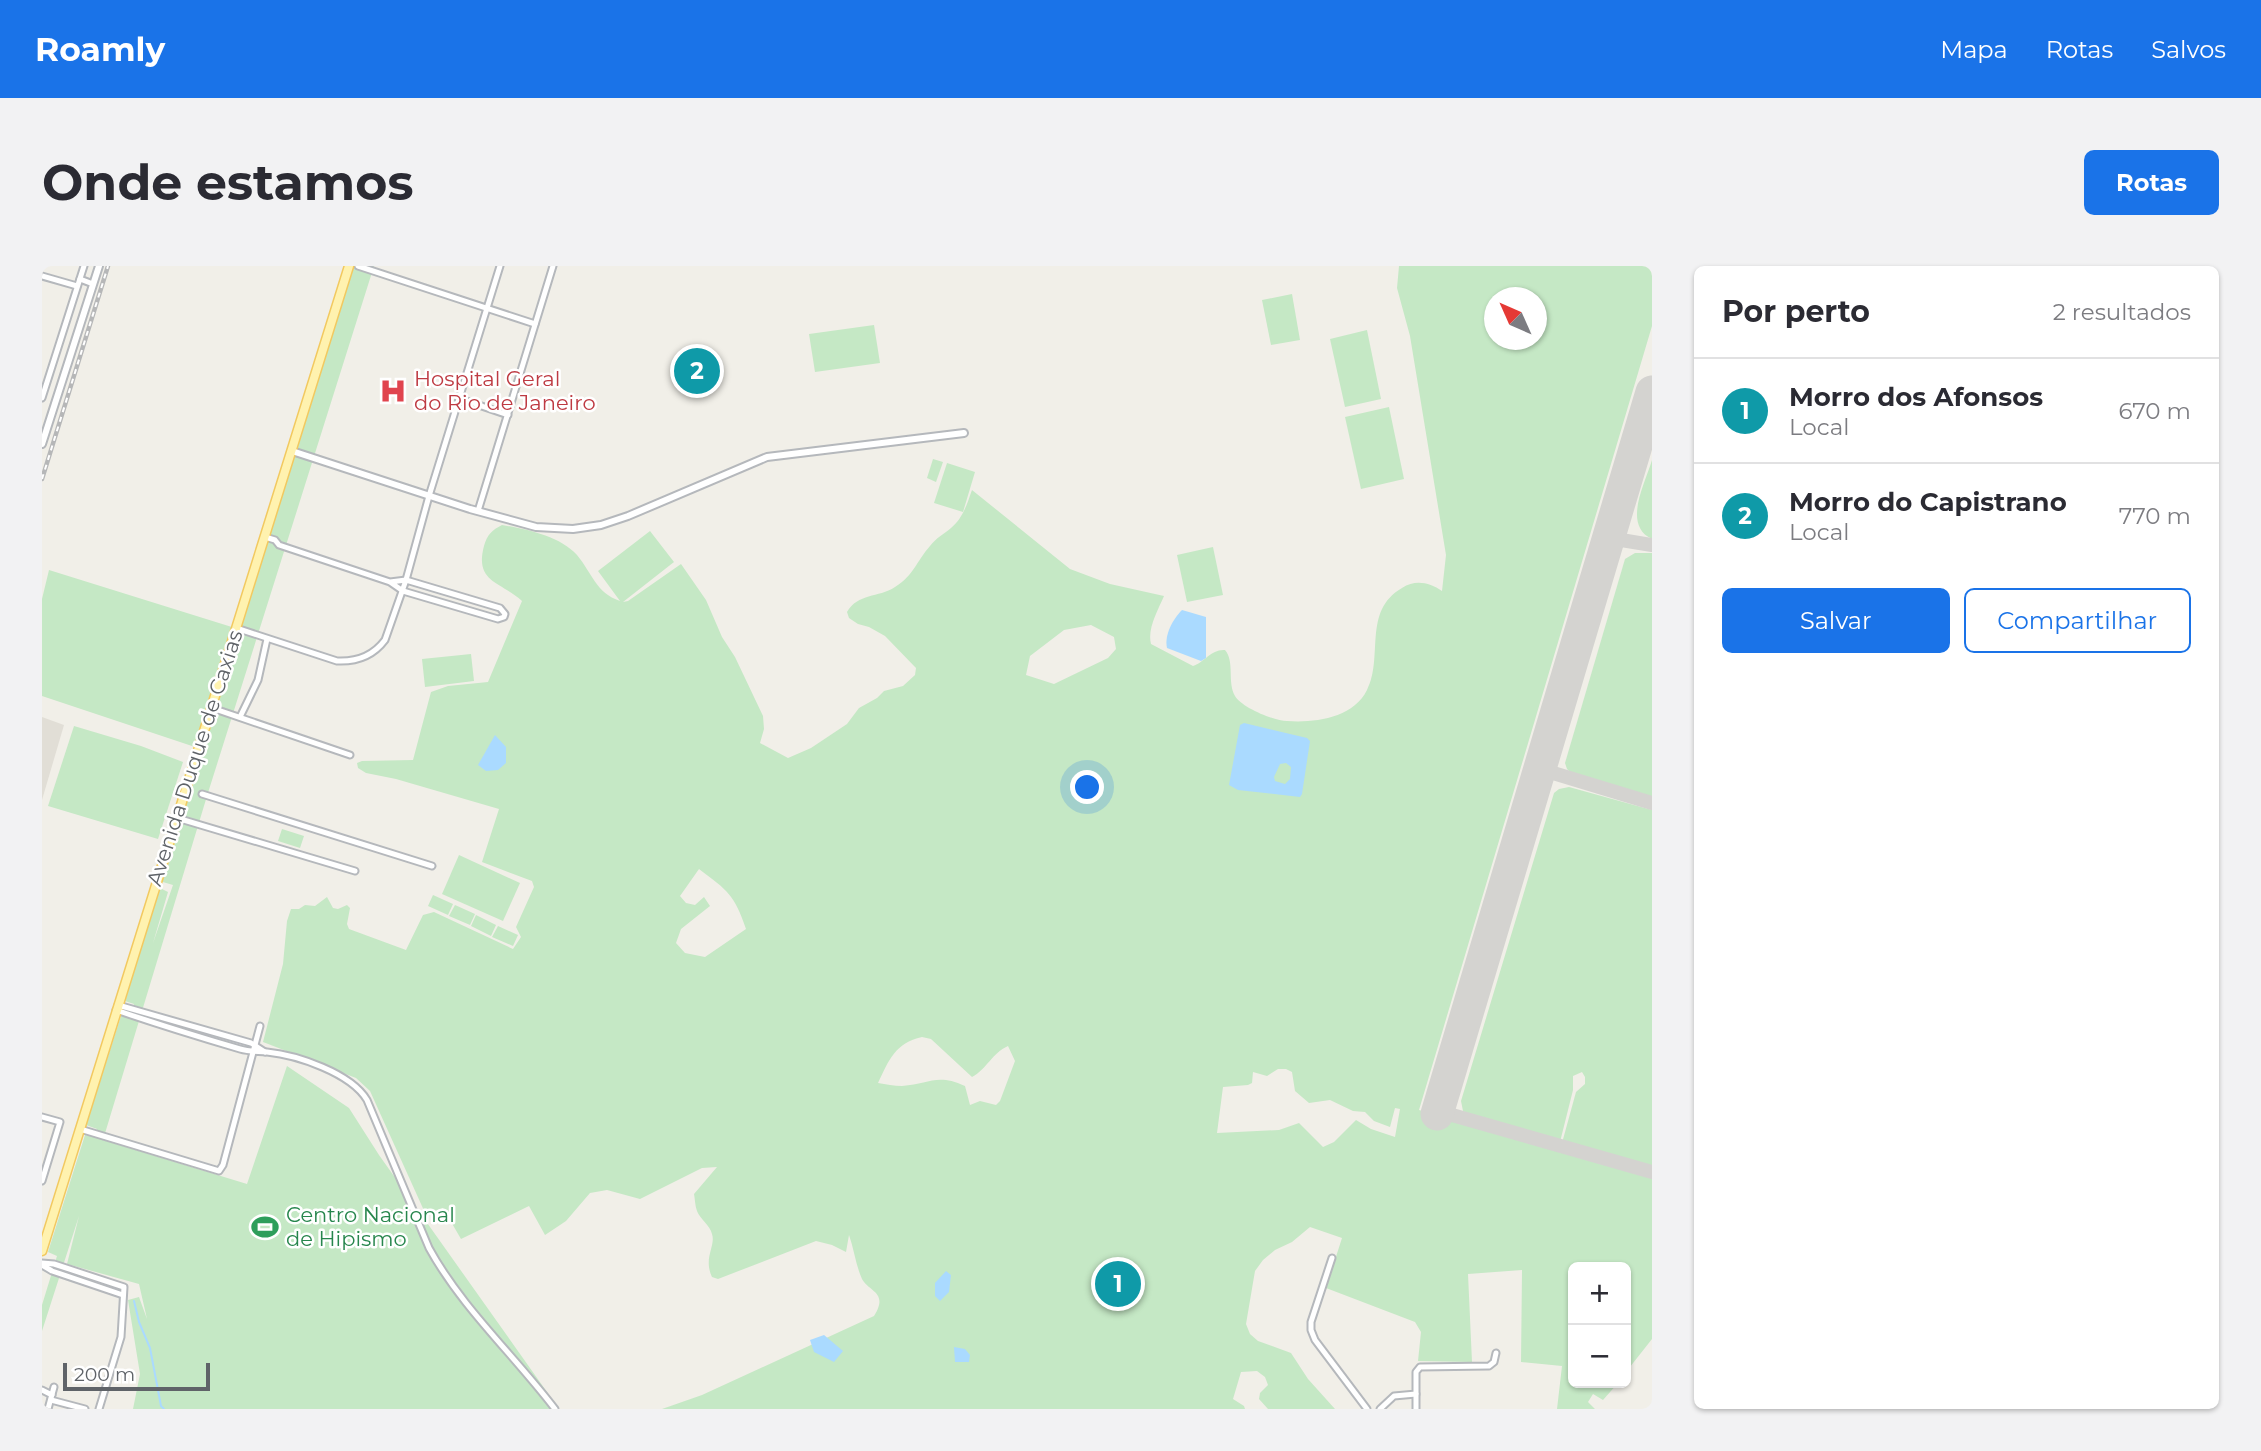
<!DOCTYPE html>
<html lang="pt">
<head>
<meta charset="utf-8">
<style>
  :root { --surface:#fff; --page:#f2f2f3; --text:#2b2b33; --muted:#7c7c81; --line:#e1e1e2; --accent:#1a73e8 }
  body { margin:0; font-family:Montserrat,sans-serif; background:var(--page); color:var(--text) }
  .controls { position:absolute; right:21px; bottom:21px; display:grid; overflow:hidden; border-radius:10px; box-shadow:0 2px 5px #0004 }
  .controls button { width:63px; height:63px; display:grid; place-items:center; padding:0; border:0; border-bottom:2px solid var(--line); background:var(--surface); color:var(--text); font:35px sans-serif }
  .compass { position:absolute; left:1442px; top:21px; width:63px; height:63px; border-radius:50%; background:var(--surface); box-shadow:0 2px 5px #0004; rotate:315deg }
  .scale { position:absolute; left:21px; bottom:18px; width:147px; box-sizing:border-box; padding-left:7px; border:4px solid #5f6368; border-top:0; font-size:19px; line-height:24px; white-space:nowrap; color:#5f6368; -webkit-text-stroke:5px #fff; paint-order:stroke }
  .you { position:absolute; left:1046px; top:522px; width:24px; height:24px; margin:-18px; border:5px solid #fff; border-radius:50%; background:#1a73e8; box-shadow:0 0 0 10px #1a73e833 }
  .badge { display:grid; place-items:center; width:46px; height:46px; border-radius:50%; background:var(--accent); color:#fff; font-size:23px; font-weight:700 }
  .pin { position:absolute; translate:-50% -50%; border:4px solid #fff; box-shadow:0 2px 7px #0006 }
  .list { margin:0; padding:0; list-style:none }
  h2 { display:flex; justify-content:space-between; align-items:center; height:91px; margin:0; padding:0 28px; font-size:30px }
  h2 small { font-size:23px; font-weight:400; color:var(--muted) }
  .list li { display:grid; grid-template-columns:46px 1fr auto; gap:21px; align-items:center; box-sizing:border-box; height:105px; padding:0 28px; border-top:2px solid var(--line) }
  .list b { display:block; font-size:26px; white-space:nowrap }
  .list p { margin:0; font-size:23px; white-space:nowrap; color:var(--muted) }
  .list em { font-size:23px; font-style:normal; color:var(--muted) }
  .actions { display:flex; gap:14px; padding:21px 28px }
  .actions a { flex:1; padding:16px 0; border:2px solid var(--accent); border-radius:10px; text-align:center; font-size:24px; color:var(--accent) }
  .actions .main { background:var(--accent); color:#fff }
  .map { position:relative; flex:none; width:1610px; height:1143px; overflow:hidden; border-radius:10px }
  header { display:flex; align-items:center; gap:42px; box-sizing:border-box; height:98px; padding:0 35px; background:var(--accent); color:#fff }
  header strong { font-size:33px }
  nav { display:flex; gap:38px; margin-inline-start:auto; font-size:24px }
  .intro { display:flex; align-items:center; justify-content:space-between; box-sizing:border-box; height:168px; padding:0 42px }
  h1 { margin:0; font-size:49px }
  .button { padding:18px 32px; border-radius:10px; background:var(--accent); color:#fff; font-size:24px; font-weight:700 }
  main { display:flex; gap:42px; padding:0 42px }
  aside { flex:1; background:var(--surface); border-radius:10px; box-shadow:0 2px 5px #0004 }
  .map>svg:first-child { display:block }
  .education { fill:#e1ded6 }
  .green { fill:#c5e8c5; fill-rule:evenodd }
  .water { fill:#aadaff; fill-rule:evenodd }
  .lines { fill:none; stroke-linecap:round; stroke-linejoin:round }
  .stream { stroke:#aadaff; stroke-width:2 }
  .taxiway { stroke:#d4d3d0; stroke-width:14 }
  .runway { stroke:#d4d3d0; stroke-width:33 }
  .minor-casing { stroke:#b5b8bc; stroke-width:9 }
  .tertiary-casing { stroke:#b5b8bc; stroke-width:10 }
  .primary-casing { stroke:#f2c960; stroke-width:11 }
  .minor { stroke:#fff; stroke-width:5 }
  .tertiary { stroke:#fff; stroke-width:6 }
  .primary { stroke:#fff2af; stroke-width:8 }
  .rail-casing { stroke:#b6b7b8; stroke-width:4.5 }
  .rail { stroke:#fff; stroke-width:2; stroke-dasharray:5; stroke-linecap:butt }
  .labels { text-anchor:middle; stroke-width:5; stroke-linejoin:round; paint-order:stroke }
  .health-label { font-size:21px; fill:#be3a42; stroke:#fff; text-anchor:start }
  .street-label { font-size:21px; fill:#5f6368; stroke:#fff }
  .leisure-label { font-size:21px; fill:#27864d; stroke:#fff; text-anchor:start }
</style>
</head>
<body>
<header>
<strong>Roamly</strong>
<nav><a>Mapa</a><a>Rotas</a><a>Salvos</a></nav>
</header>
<div class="intro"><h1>Onde estamos</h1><a class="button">Rotas</a></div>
<main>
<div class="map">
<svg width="1610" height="1143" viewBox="0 0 1610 1143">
  <rect width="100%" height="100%" fill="#f1efe8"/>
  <polygon class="education" points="0,451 22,459 0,534"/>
  <g class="green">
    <polygon points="307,0 332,0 165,530 61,874 205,918 245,800 307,842 337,889 517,1143 91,1143 98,1108 86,1034 97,1031 105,1053 97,1018 25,998 37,950 0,1065 0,1039 15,990 6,986 43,869 52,871 55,863 44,859 79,750 88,752 92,738 83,735 118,622 126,626 111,677 131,619 114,614 174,420 153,481 0,430 0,333 7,304 193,362"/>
    <path d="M1357,0H1610V60L1377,844L1610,910V1073L1584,1106V1001H1531V1117H1576L1561,1134L1551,1128L1546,1136L1553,1143H1515L1520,1100L1479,1096L1480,1004L1426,1008L1430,1096L1376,1095L1379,1066L1373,1056L1284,1022L1300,972L1268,961L1250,976L1233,984L1221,994L1213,1005L1204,1058L1208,1068L1216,1075L1249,1087L1266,1113L1293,1143H1226L1217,1133L1218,1127L1226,1119L1223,1111L1215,1105L1199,1106L1191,1133L1202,1140L1203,1143H620L660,1129L832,1050C847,1026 827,1026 820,1013C814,1000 812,983 807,969L804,986L790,979L774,975L676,1013L670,1011C661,992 674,980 670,968C668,959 658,953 655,945C653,940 653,933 652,928L675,901L660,902L598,933L565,924L548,927L524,955L503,969L487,940L419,973L401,942L384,949L328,825L314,812L221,776L241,698L245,655L249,643H257L263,639L273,640L285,631L291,642L296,643L305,639L308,642L305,658L307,663L364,684L381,649L392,646L471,683L479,671L474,661L492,621L490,615L440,596L457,543L354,513L324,507L316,502L315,497L320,495L371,494L389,426L406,420L446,416L480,335C460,316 432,317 442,280C445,269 450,264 460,259C484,263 518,270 535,289C550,307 554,327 578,335L556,305L608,265L632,296L581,336L586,335L639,298L664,334L680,371L693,391L721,450L722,463L718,477L746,492L769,482L805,458L817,442L835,432L842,425L861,420L873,409L874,402L843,370L827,361L816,358L807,352L805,346C816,327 836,332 853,321C872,309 874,296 888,280C894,272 902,268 909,262C921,252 925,238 930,224L1028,303L1068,318L1122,330C1116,344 1105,363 1109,378L1151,400C1163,396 1169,383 1183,384C1193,396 1185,416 1193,430C1199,441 1232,455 1245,455C1273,457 1311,452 1325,424C1342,391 1320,345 1360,322C1374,313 1388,317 1400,325L1404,289L1368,70L1355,22ZM1452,32H1494V74H1452ZM1049,359L1072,371L1074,383L1066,392L1012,418L984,409L988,390L1022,364ZM657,603C686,625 692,628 704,663L663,691L643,687L634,677L639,663L668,640L662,631L653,639L644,637L638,630ZM880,771L889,773L930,811C945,803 950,787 966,780L973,795L958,835L954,839L938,835L928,839L923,820C895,807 887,818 860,820C852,820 844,818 836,817C847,794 853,777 880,771ZM1236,803H1244L1250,806L1253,825L1267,837L1288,834L1311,845L1323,846L1332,855L1348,861L1353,842L1358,843L1353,871L1329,863L1314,854L1292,876L1281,881L1257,857L1237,864L1175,867L1181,821L1206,819L1210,817L1211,806L1225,810Z"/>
    <polygon points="1250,28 1258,74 1229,79 1220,34"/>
    <polygon points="832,59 838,97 773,106 767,68"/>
    <polygon points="1325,64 1339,133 1303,141 1288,73"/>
    <polygon points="1347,141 1362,213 1319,223 1303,151"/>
    <polygon points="891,193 901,196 894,216 885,212"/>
    <path d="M1610,194V273C1580,259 1603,218 1610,194Z"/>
    <polygon points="905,197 933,206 921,246 892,237"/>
    <polygon points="1171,281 1181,329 1145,336 1135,289"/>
    <polygon points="1593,287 1610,287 1610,532 1531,509 1525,503 1523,497 1583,293"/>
    <polygon points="429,388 432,415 383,421 380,393"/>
    <polygon points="32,460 99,480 141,496 116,573 6,540"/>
    <polygon points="1527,521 1610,544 1610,902 1520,877 1534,826 1543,818 1543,811 1540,806 1531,810 1531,824 1518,876 1429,850 1421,845 1419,835 1512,527 1517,523"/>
    <polygon points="240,563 262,570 258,582 236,575"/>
    <polygon points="417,589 478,617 461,655 400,628"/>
    <polygon points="391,629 411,638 406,649 386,640"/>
    <polygon points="413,639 433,648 428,659 407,650"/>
    <polygon points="434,649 454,659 449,670 429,660"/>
    <polygon points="456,660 476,669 471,680 450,671"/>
  </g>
  <g class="water">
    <path d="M1140,344L1164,351V392L1159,395L1125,382C1122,369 1131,353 1140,344Z"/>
    <path d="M1202,457L1265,472L1268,475L1260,528L1258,531L1196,524L1187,519L1198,459ZM1244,497L1249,501L1248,513L1243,518L1233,515L1232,511L1238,498Z"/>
    <polygon points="453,469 464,481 464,497 456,504 444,505 436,499"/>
    <polygon points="904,1005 909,1009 907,1026 898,1035 893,1030 893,1017"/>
    <polygon points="782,1069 801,1085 792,1096 772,1086 768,1074"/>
    <polygon points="912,1081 923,1083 928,1089 927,1096 913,1096"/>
  </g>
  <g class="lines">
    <polyline class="stream" points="92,1035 97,1056 108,1082 119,1140 122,1143"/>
    <g class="taxiway">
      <polyline points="1567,272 1610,279"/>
      <polyline points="1498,503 1610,537"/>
      <polyline points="1396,845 1610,906"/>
    </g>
    <polyline class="runway" points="1395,848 1610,126"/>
    <defs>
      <g id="minor">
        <polyline points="316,0 493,58"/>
        <polyline points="0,10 35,20"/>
        <polyline points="38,13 51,18"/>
        <polyline points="0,132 42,0"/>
        <polyline points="419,133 466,149"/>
        <polyline points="436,245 511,0"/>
        <polyline points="223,271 233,274 237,279 348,316 361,325 456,353 462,351 463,348 458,342 364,314 348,316"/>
        <path d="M194,362L295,395C315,396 331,390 343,374L364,314L387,230L458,0"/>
        <polyline points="170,442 308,489"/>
        <polyline points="198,451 216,414 225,373"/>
        <polyline points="160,528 390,600"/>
        <polyline points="135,552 313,605"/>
        <polyline points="76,739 209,777 223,786"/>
        <path d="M74,744C115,758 157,771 198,783C208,786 216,785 225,786C255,789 309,807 325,834L387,982C420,1042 472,1089 513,1143"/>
        <polyline points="0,851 18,856 0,915"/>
        <polyline points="38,863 177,905 181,899 218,760"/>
        <polyline points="1290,992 1269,1056 1269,1064 1273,1074 1325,1143"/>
        <polyline points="0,997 12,998 82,1021 79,1071 57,1143"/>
        <polyline points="0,999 10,1005 81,1029"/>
        <polyline points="0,1124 10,1129"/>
        <polyline points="1374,1128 1374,1143"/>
        <polyline points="9,1134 43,1143"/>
        <polyline points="6,1143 12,1121"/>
        <polyline points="1338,1143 1352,1130 1374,1128 1374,1106 1378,1101 1447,1100 1452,1096 1454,1087"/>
      </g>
      <g id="tertiary">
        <polyline points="0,178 57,0"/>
        <polyline points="250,185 428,243 494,261 531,263 559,259 586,250 725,191 922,167"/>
      </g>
      <polyline id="primary" points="0,985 307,0"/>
    </defs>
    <use href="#minor" class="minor-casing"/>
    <use href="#tertiary" class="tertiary-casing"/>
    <use href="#primary" class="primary-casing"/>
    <use href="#minor" class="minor"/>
    <use href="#tertiary" class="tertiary"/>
    <use href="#primary" class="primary"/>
    <defs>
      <polyline id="rail" points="0,213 66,0"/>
    </defs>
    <use href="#rail" class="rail-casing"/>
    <use href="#rail" class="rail"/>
  </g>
  <defs>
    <symbol id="hospital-bare" viewBox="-9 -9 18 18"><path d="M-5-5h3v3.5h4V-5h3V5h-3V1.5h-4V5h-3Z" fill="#e0444e" stroke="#fff" stroke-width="2.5" paint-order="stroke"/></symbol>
    <symbol id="stadium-bare" viewBox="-9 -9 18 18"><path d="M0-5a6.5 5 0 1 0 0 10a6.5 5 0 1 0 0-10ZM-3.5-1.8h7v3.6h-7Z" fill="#2e9e5b" stroke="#fff" stroke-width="2.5" paint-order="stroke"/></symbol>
  </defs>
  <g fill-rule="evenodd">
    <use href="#hospital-bare" x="332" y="106" width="38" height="38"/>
    <use href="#stadium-bare" x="204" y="942" width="38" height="38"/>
  </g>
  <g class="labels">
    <g class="health-label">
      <text x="372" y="120">Hospital Geral<tspan x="372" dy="24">do Rio de Janeiro</tspan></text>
    </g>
    <g class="street-label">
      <text transform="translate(153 492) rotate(-72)" y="7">Avenida Duque de Caxias</text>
    </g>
    <g class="leisure-label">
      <text x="244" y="956">Centro Nacional<tspan x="244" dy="24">de Hipismo</tspan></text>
    </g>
  </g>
</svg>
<div class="controls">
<button>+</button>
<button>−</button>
</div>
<svg class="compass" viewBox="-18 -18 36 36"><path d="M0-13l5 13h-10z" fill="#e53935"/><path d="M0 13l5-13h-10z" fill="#7c7c81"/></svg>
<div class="scale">200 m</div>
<div class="you"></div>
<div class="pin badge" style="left:1076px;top:1018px;background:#0f9aa8">1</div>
<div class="pin badge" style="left:655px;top:105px;background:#0f9aa8">2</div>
</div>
<aside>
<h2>Por perto<small>2 resultados</small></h2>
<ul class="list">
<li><span class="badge" style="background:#0f9aa8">1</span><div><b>Morro dos Afonsos</b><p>Local</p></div><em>670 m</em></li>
<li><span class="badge" style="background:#0f9aa8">2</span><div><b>Morro do Capistrano</b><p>Local</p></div><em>770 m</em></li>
</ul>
<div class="actions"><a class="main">Salvar</a><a>Compartilhar</a></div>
</aside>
</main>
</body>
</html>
